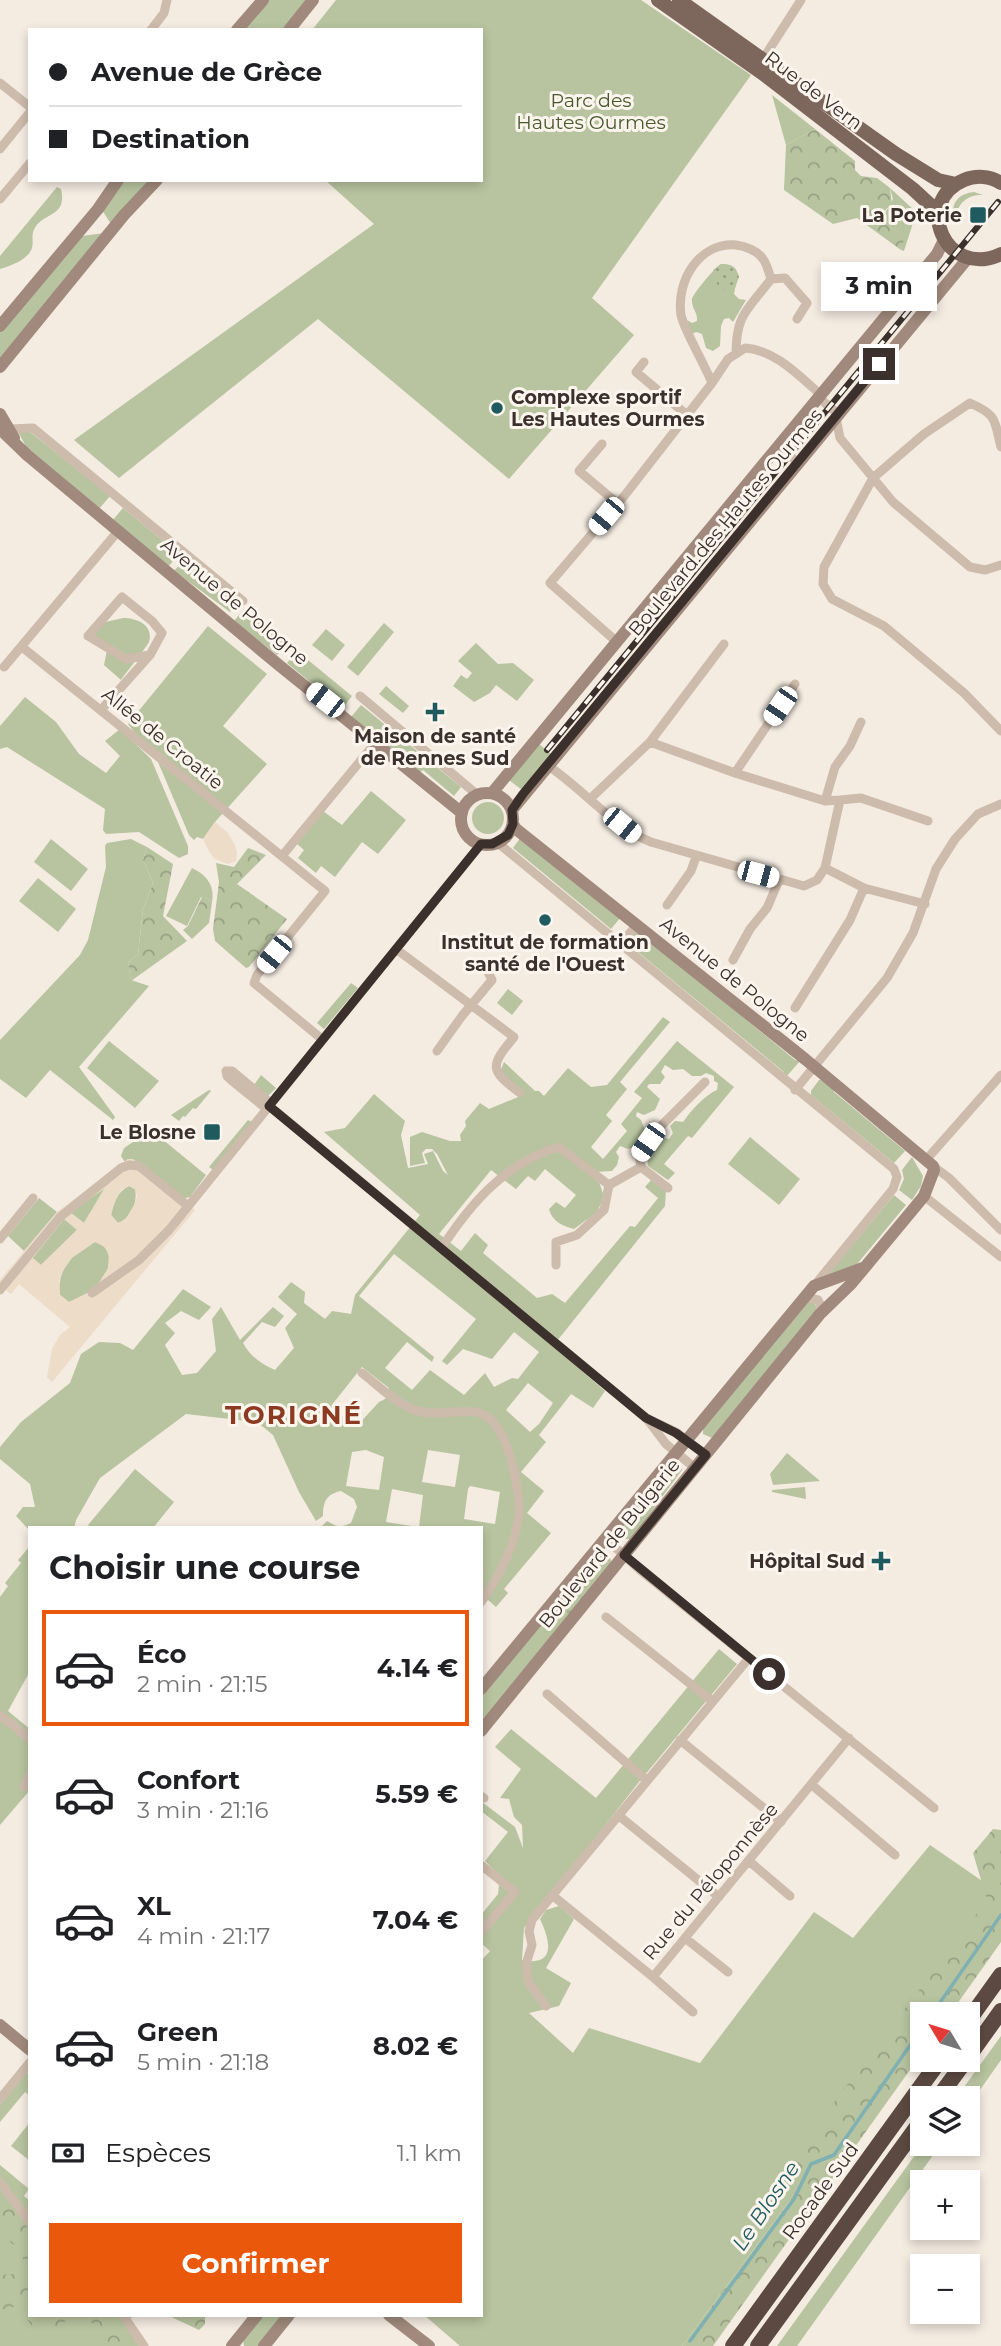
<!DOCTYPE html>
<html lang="fr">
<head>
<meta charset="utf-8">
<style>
  body { margin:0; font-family:Montserrat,sans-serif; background:#f6f6f6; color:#202124; height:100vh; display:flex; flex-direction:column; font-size:26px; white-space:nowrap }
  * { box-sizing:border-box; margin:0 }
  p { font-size:23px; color:#757577 }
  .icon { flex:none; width:38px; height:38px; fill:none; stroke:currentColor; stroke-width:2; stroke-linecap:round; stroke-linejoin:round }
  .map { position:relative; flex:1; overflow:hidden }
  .details { position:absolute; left:28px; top:1526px; width:455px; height:791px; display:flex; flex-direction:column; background:#fff; border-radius:0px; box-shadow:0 4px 10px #0003 }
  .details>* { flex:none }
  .banner { position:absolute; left:28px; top:28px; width:455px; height:154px; border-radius:0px; box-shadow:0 4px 10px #0003; display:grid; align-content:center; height:154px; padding:0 21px; background:#fff }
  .needle { width:46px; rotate:308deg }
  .controls { position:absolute; left:910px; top:2002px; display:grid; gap:14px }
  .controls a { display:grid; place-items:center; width:70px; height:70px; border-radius:0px; background:#fff; box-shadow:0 4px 10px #0003; font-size:35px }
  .end { position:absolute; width:32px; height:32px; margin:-16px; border:9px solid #3b302b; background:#fff; box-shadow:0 0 0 4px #fff }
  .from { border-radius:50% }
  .bubble { position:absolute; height:49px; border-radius:0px; background:#fff; box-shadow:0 4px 10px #0003; font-size:23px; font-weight:700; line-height:49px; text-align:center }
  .car { position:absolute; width:21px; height:42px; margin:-21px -10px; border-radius:9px; box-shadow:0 0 5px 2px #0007; background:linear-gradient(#fff 24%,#345 0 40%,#fff 0 76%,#345 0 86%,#fff 0) }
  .banner b { display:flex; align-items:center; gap:24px; height:66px; font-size:26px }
  .banner b+b { border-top:2px solid #e0e0e0 }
  .banner i { width:18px; height:18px; background:#202124 }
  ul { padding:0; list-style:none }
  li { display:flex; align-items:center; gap:21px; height:116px; margin:0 14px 10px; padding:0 7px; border:4px solid transparent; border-radius:0px }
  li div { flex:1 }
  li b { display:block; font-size:26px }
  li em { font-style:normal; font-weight:700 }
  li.current { border-color:#ea580c }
  li>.icon { width:63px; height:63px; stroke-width:1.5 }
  h2 { padding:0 21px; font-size:32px; line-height:84px }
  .pay { display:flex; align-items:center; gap:18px; height:77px; padding:0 21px; font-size:26px }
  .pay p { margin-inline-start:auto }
  .action { display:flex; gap:14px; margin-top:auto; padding:14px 21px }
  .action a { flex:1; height:80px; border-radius:0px; background:#ea580c; color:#fff; font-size:28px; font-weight:700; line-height:80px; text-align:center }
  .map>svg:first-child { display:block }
  .green { fill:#b8c4a0; fill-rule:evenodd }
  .forest { fill:url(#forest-crowns) }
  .garden { fill:url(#garden-dots) }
  .plaza { fill:#ecdcc8; fill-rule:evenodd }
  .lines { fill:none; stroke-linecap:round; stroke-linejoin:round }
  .stream { stroke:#7fb0b2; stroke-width:3.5 }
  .street { stroke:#cdbbac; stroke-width:9 }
  .secondary { stroke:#a18a7d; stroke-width:12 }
  .primary { stroke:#7d675c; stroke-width:14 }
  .highway { stroke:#5c4a42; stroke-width:16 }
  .rail-casing { stroke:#3b302b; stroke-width:6 }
  .rail { stroke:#fbf5ee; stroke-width:3.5; stroke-dasharray:10; stroke-linecap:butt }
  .route { stroke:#3b302b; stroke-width:9 }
  .poi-dot { fill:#1f5a5e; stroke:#fbf5ee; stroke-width:2.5 }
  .labels { text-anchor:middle; stroke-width:6; stroke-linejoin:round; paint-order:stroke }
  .street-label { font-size:19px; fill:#3b302b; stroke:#fbf5ee }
  .park-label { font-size:19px; fill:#4a5a2e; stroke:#fbf5ee }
  .poi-label { font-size:19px; font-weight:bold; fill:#3b302b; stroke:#fbf5ee; text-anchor:end }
  .water-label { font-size:21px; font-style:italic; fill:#1f5a5e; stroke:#fbf5ee }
  .district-label { font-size:26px; font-weight:bold; letter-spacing:2px; fill:#8c3b22; stroke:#fbf5ee }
</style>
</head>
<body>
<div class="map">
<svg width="1001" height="2346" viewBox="0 0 1001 2346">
  <defs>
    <pattern id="forest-crowns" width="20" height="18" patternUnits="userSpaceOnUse" patternTransform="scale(1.75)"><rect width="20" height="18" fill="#b8c4a0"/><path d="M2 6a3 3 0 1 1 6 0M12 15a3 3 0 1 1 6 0" fill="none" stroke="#97a083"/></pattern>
    <pattern id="garden-dots" width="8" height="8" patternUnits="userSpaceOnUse" patternTransform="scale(1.75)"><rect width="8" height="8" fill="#b8c4a0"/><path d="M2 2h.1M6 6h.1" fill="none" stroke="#97a083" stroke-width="1.8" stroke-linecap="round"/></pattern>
  </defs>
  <rect width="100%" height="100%" fill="#f4ebe1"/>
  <path class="green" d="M265,0H309L284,30H240Z
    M336,0H641L751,75L592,298L634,335L509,479L318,319L119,478L74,440L374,224L325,180H481V30H312Z
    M772,95L815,129L786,145Z
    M120,180H153L111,224L102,210Z
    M57,187L61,189C67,216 47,212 36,226C30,234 34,240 32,248C28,260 10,266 0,269V256Z
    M890,188L914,210L913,223L904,251L901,250L904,236L890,227L884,215L893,199Z
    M974,192L983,195C965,194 954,207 956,225C949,208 954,194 974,192Z
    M105,233L0,358V331L82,236Z
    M721,264C745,264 736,280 734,294L739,299L746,300L733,322L729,318L724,319L721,326L720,346L713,351L706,348L702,334L696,332L692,334L687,320L692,323L697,321C698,312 691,308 692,299C693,294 715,267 721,264Z
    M17,430L29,431L110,496L99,509L29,452Z
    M123,508L179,554L168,567L112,521Z
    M185,559L237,603L230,612L174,571Z
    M245,608L288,643L277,655L234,621Z
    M123,618C137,618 154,625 149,642C148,645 125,674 121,680L104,665L107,650L97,641L95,634L101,623Z
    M384,623L394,632L358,676L347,667Z
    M208,626L267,674L223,726L267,764L215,822L203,839L197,837L194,840L189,835L158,762L128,724Z
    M326,629L345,645L332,661L312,645Z
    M476,643L498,664L513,663L534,680L517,701L496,685L490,693L474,702L453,686L461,675L467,679L472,673L458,661Z
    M297,651L352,696L345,705L339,706L287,663Z
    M386,686L409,706L403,713L379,694Z
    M25,697L56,722L79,754L106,773L120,756L105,741L120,729L151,759L188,846V854L179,858L139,832L106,834L103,830L105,809L7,747L0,749V726Z
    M361,705L461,787L454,796L423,770L419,773L351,717Z
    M538,743L551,754L522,790L509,780Z
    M371,791L406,820L378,854L362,842L335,877L321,866L316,873L298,858L304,850L297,844L323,811L342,825Z
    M472 818a16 16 0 1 1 32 0a16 16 0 1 1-32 0Z
    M521,837L621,917L611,929L513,848Z
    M51,839L88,869L71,891L34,862Z
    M131,839L147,847L143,860L153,883L143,909L138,954L128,963L131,980L149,986L79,1067L115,1117L113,1120L50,1070L26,1098L0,1079V1040L80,955L88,940L106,867L105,846L107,843Z
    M192,868C207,875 215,886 212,902L205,897H201L187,926L166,916Z
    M38,878L76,909L58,932L19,901Z
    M637,930L795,1060L800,1061L786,1077L783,1075L784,1072L627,943Z
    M351,983L358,988L324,1029L317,1023Z
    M508,989L523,1001L512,1015L497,1003Z
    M663,1017L670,1022L620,1082L627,1089L606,1115L612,1121L591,1147L603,1159L627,1131L621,1124L642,1098L634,1092L677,1041L734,1087L692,1138L688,1136L664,1164L675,1173L668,1180L648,1166L647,1153C653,1145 657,1135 669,1139L673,1133L670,1126L675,1121L683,1122C691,1110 705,1095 717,1090L718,1083L714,1081V1076L706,1073L701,1076H692L683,1069L673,1070L665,1065L661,1072L665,1077L660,1084H649L647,1087L660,1099L655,1110L644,1115L637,1112L636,1116L641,1120L646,1132C642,1142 638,1146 628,1149L620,1146L616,1152L619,1157L617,1165L612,1171L596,1172L604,1197L597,1212L574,1229C562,1226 552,1221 549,1209L556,1202L565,1208L576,1195L545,1169L535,1181L528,1176L516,1189L491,1170L439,1234L461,1251L475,1233L488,1245L483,1253L537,1298L552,1294L565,1303L630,1226L635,1227L658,1198L645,1187L652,1179L666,1189L665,1206L553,1346L605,1391L593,1408L571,1394L539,1435L546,1442L521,1472L544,1491L527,1513L551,1533L504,1589L508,1593L496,1607L488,1600L481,1603V1528H320L327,1521C337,1527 340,1528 351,1523L357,1507L354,1499L341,1491C327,1494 323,1501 323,1516L316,1521L299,1492L273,1435L257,1422L186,1414L100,1478L76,1520L74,1528H30V1531L16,1516L23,1507H35L30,1484L0,1459V1447L21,1422L70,1383L81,1354L99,1342L120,1343L133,1350L183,1289L211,1307L199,1320L181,1311L165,1323L175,1333L165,1345L182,1375L197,1373L216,1351L212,1319L221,1307L240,1340L273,1307L284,1316L275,1327L262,1322L243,1343C250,1356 261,1364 275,1370L294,1348L285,1328L297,1314L278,1297L291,1282L305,1292L304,1303L325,1319L332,1311L351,1314L355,1295L420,1215L324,1132L345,1128L374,1094L405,1121L401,1135L408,1168L428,1164L424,1154L433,1151L443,1171L448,1175L437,1154L432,1149H426L422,1153L425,1163L410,1166V1137L422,1132L450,1141H461L460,1135L466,1126L465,1121L480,1103L489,1109L518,1097L523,1092L500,1072L504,1062L535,1091H539L544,1096L568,1068L591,1087L607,1085ZM394,1254L476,1319L442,1361L447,1365L463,1349L492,1359L514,1332L539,1352L518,1379L512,1378L494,1387L485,1373L464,1395L430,1370L412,1390L385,1368L407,1342L432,1362L434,1357L359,1296ZM362,1367L389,1388L385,1399L379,1402L356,1427L331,1406ZM528,1383L553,1403L539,1424L530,1432L506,1410ZM366,1450L384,1457L379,1490L346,1486L352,1452ZM428,1450L460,1455L455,1487L422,1482ZM470,1486L500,1492L495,1524L464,1519L468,1489ZM392,1489L423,1495L419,1527L386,1522Z
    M109,1041L159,1081L135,1108L87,1068Z
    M261,1075L276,1088L268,1096L254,1085Z
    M823,1079L833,1088L834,1092L905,1151L894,1163L811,1095V1091L819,1080Z
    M209,1090L211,1091L196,1109L193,1108L185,1117L183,1116L179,1121L171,1115Z
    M248,1120L252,1122L213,1170L209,1167Z
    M151,1130L206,1175L190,1197L182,1199L128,1159L125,1162L121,1156L124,1148Z
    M750,1137L800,1179L779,1205L728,1164Z
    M912,1157L923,1176L921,1186L912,1200L899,1190L904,1179L902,1170Z
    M129,1186L135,1189C138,1202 131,1219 118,1223L111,1215C114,1202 117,1192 129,1186Z
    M106,1187L84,1223L69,1212Z
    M894,1195L906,1205L853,1269L827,1276Z
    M39,1198L57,1212L24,1251L8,1236Z
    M64,1219L78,1229L41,1265L32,1258Z
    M95,1242C119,1249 108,1277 95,1289C88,1296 77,1299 69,1302L60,1295C56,1271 73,1250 95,1242Z
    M806,1302H814L818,1310L712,1438L703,1434V1427Z
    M787,1453L820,1481L773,1485L770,1474Z
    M675,1462L681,1463L682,1470L631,1539H622L619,1530Z
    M135,1469L174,1502L153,1528H92L88,1525Z
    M805,1487L806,1499L772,1492V1490Z
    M30,1546V1671L8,1711L30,1729V1790L0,1825V1597L8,1586L5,1583L21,1563L18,1560Z
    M606,1552L611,1561L481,1724V1697L594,1557Z
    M719,1649L737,1664L639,1782L524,1928L522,1960C557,1967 550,1940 540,1919L546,1910L559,1906L574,1919L546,1968L571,1983L559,2006L529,2013L573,2053L589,2028L700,2063L814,1912L853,1938L930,1845L1001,1894L803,2183L682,2346H460L424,2315H481V1961L490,1951L481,1943V1915L498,1894L500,1876L485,1861L508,1832L481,1811L482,1802L515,1827L523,1848L522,1825L514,1817L509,1799L500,1798L521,1769L495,1747L511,1729L596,1798Z
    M1001,2036V2060L968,2107V2098H956Z
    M27,2072L30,2075V2096L25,2092L0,2122V2104Z
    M30,2122V2161L11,2146Z
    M923,2144H941L797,2346H777Z
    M0,2165L29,2189L24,2196L30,2201V2315H118L133,2346H0Z
    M264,2315H284L259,2346H244L243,2340Z"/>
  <path class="forest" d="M815,129L855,161V170L861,176L877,178L890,188L892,205L886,209L884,215L890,227L905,236L901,250L857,218L833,224L784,190L786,145Z
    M147,847L173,864L163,916L187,941L131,981L128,963L138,954L143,909L153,883L143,860Z
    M248,848L266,855L237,884L287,919L249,967L246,968L215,941L213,929L219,882L216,863L234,867Z
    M202,897H205L212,902L209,923L192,939L183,930L188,926Z
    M602,1551L610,1557L611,1564L569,1616L561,1598Z
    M993,1829L1001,1830V1942L950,2014H922V2053L713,2346H682L803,2183L782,2132L801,2146L987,1900L973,1853Z
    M0,2187L30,2229V2315H78L39,2335L17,2306L0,2310V2275L16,2274L24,2262L19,2245L12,2244L0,2229Z
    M86,2315H133L126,2326L139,2346H110Z
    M167,2315H205V2324L199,2330Z"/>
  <path class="garden" d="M721,264C730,264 737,268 739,277L735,288L719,290L713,270Z"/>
  <path class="plaza" d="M215,822L228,833L235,845L237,853L236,861L228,864L215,859L209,851L203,839Z
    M128,1159H133L195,1210L52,1382L47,1377L52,1349L60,1335L70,1327L19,1284L11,1294L0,1286V1280L57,1212ZM129,1186L135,1189L137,1196L134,1205L125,1220L118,1223L111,1215L114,1204L121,1190ZM104,1189L84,1223L70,1212ZM64,1219L77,1230L41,1265L33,1258ZM95,1242L105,1247L109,1253L108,1268L95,1289L69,1302L60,1295L59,1281L62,1272L72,1258Z"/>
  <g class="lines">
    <path class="stream" d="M932,2014L1001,1915
      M690,2341L794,2199L811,2164L834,2155L922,2028"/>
    <path class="street" d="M151,30L164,13L167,0
      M763,59L801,0
      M0,83L30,107
      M0,149L30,112
      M0,199L30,163
      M771,279L785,278L807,303L797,319
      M644,362L636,372L687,415
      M712,383C706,367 683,328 681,315C676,281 699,242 736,245C745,246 758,251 763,259C767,264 769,273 771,279C748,310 736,313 736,354
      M818,397L838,414
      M836,418L840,438L893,502L970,567L985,570L1001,565
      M10,429L33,428L243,601
      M602,444L579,471L617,503
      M778,445L798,463
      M1001,447C994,419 997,415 970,403L924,434L873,478L824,567L823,584L832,599L884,626L964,693L1001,731
      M617,642L550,583L625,495L712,383L728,359L745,348C775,350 798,375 820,394
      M22,647L325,891L257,975L254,983L323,1040
      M4,667L119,530
      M360,696L474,792L480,794
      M101,710L150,655L162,633L152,621L122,597L88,636L126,659L150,655
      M650,742L724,644
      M547,765C582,788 613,827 651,842L804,886L817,880L825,868L864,888L925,904
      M735,773L795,684
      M591,798L650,742L735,773L825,801L840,800L825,868
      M840,800L861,798L928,821
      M825,801L835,767L850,746L861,722
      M498,843L894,1169L897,1177L893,1189L814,1286
      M282,856L376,742
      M667,905L691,871L696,857
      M621,943L637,925
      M396,949L514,1037C489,1067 490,1070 520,1093
      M733,960L750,929L767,908L779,880
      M795,1008L850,920L864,888
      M437,1051L462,1016L492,980L487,970
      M226,1071L227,1076L231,1080L263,1106H269L278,1113L646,1418L676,1432L706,1455
      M226,1071H232L267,1100L269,1106
      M795,1090L887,978L913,933L936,869L955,839L978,814L1001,804
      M926,1160L1001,1075
      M933,1166L949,1178L1001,1230
      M641,1167L639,1154L657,1130L705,1082
      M641,1167L668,1188
      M609,1185L641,1167
      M924,1196L1001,1257
      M0,1239L33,1198
      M441,1249C470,1204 506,1162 559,1147L609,1185
      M556,1265V1242L577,1235L604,1210L609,1185
      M0,1290L60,1217L121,1168L129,1165L139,1166L188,1206
      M92,1293L139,1260L169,1230L481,844
      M805,1297L818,1300L822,1308L820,1314
      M362,1373C383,1389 403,1412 431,1413C446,1414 465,1409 479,1413C508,1421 520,1488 519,1513C517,1542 498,1579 481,1602
      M647,1419L666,1444L695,1468
      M605,1538L640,1570L934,1808
      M606,1617L712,1701
      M547,1694L646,1780
      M0,1715L30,1739
      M680,1740L781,1822
      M812,1785L895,1855
      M24,1787L30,1774
      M481,1796L484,1798
      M618,1815L719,1897
      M749,1861L790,1896
      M481,1865L515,1892L481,1932
      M552,1895L653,1977L849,1738
      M685,1938L728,1972
      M653,1977L693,2012
      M546,2006L528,1982L526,1964L532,1945L529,1931L532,1920L749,1658
      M0,2099L30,2062
      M0,2182L30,2223
      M123,2315L144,2346"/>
    <path class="secondary" d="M237,30L263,0
      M289,30L313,0
      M0,326L98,209L118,180
      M0,367L124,215L157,180
      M0,414L14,438
      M0,429L27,455L280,666L462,813
      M492,793L937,254L944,240
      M461 819a26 26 0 1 1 52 0a26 26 0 1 1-52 0Z
      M512,810L968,258
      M481,1689L814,1286L863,1268
      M481,1731L820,1314L851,1284L915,1207L924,1196L934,1170L933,1166L805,1059L516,829L513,824
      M0,2025L30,2050
      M389,2315L429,2346
      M232,2346L257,2315
      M264,2346L289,2315"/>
    <path class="primary" d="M658,0L762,73L913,189L939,213
      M679,0L896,154L938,180L956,184
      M1001,183C990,176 976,175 964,180C912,202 946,280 1001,254"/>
    <path class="highway" d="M968,2021L1001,1975
      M968,2057L1001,2011
      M938,2098L966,2060
      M733,2346L940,2060
      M758,2346L922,2120"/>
    <g class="rail-casing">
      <path id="rail" d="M547,750L998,202"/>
    </g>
    <use href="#rail" class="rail"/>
  </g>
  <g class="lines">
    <path class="route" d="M769,1674L624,1555L706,1455L676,1433L646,1418L269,1106L481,844H492L508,835L513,824L512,810L523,794L879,364"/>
  </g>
  <g class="poi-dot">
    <rect x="969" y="206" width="18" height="18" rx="3.5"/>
    <circle cx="497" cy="408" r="7"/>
    <path d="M431.5 701.5h7v7h7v7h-7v7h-7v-7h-7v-7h7z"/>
    <circle cx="545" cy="920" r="7"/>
    <rect x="203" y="1123" width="18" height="18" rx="3.5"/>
    <path d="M877.5 1550.5h7v7h7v7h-7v7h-7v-7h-7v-7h7z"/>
  </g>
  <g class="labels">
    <g class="street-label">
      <text transform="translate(814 90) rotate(37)" y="7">Rue de Vern</text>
      <text transform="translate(725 522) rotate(-50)" y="7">Boulevard des Hautes Ourmes</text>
      <text transform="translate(235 601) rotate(40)" y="7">Avenue de Pologne</text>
      <text transform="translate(163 738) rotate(39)" y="7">Allée de Croatie</text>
      <text transform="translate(735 979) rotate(39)" y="7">Avenue de Pologne</text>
      <text transform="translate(609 1543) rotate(-51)" y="7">Boulevard de Bulgarie</text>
      <text transform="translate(710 1881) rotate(-50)" y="7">Rue du Péloponnèse</text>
      <text transform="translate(820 2191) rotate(-54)" y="7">Rocade Sud</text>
    </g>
    <g class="park-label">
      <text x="591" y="107">Parc des<tspan x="591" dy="22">Hautes Ourmes</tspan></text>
    </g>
    <g class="poi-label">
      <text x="962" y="222">La Poterie</text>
      <text x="511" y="404" text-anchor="start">Complexe sportif<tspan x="511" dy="22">Les Hautes Ourmes</tspan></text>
      <text x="435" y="743" text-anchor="middle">Maison de santé<tspan x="435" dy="22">de Rennes Sud</tspan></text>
      <text x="545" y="949" text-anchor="middle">Institut de formation<tspan x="545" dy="22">santé de l'Ouest</tspan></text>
      <text x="196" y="1139">Le Blosne</text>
      <text x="865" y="1568">Hôpital Sud</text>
    </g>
    <g class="water-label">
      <text transform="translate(766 2206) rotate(-56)" y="7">Le Blosne</text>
    </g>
    <g class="district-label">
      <text x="294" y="1424">TORIGNÉ</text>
    </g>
  </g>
</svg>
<div class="controls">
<a><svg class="needle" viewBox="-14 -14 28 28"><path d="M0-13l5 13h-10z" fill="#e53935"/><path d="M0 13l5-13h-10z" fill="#757577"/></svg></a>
<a><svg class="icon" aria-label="layers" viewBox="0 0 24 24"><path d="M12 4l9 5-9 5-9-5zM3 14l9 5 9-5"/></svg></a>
<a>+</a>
<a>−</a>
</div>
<i class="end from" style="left:769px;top:1674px"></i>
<i class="end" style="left:879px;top:364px"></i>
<div class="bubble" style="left:821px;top:262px;width:116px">3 min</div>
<i class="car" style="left:606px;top:516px;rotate:220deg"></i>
<i class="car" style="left:325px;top:700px;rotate:308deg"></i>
<i class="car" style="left:780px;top:706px;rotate:214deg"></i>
<i class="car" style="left:622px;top:825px;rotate:129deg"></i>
<i class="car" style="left:758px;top:874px;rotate:105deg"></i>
<i class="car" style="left:274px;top:954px;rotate:219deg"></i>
<i class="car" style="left:648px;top:1142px;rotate:215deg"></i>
<div class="banner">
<b><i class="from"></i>Avenue de Grèce</b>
<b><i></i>Destination</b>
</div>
<section class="details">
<h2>Choisir une course</h2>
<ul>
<li class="current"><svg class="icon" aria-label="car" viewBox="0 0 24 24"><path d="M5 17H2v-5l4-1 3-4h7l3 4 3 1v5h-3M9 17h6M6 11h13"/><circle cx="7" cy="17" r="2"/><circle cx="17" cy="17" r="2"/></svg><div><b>Éco</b><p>2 min · 21:15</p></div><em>4.14 €</em></li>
<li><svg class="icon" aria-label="car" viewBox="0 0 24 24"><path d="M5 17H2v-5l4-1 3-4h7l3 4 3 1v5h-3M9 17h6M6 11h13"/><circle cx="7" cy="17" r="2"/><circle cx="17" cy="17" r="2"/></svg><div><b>Confort</b><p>3 min · 21:16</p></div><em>5.59 €</em></li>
<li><svg class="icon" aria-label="car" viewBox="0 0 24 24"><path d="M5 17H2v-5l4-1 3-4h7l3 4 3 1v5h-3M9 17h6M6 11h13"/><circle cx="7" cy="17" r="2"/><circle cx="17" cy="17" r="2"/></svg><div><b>XL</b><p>4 min · 21:17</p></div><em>7.04 €</em></li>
<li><svg class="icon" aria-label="car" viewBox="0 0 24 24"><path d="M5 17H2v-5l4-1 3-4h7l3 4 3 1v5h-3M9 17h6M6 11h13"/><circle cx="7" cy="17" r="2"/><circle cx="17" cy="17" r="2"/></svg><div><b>Green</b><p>5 min · 21:18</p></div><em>8.02 €</em></li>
</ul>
<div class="pay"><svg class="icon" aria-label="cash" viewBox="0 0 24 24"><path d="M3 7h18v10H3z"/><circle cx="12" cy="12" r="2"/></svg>Espèces<p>1.1 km</p></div>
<div class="action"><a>Confirmer</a></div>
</section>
</div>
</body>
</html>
